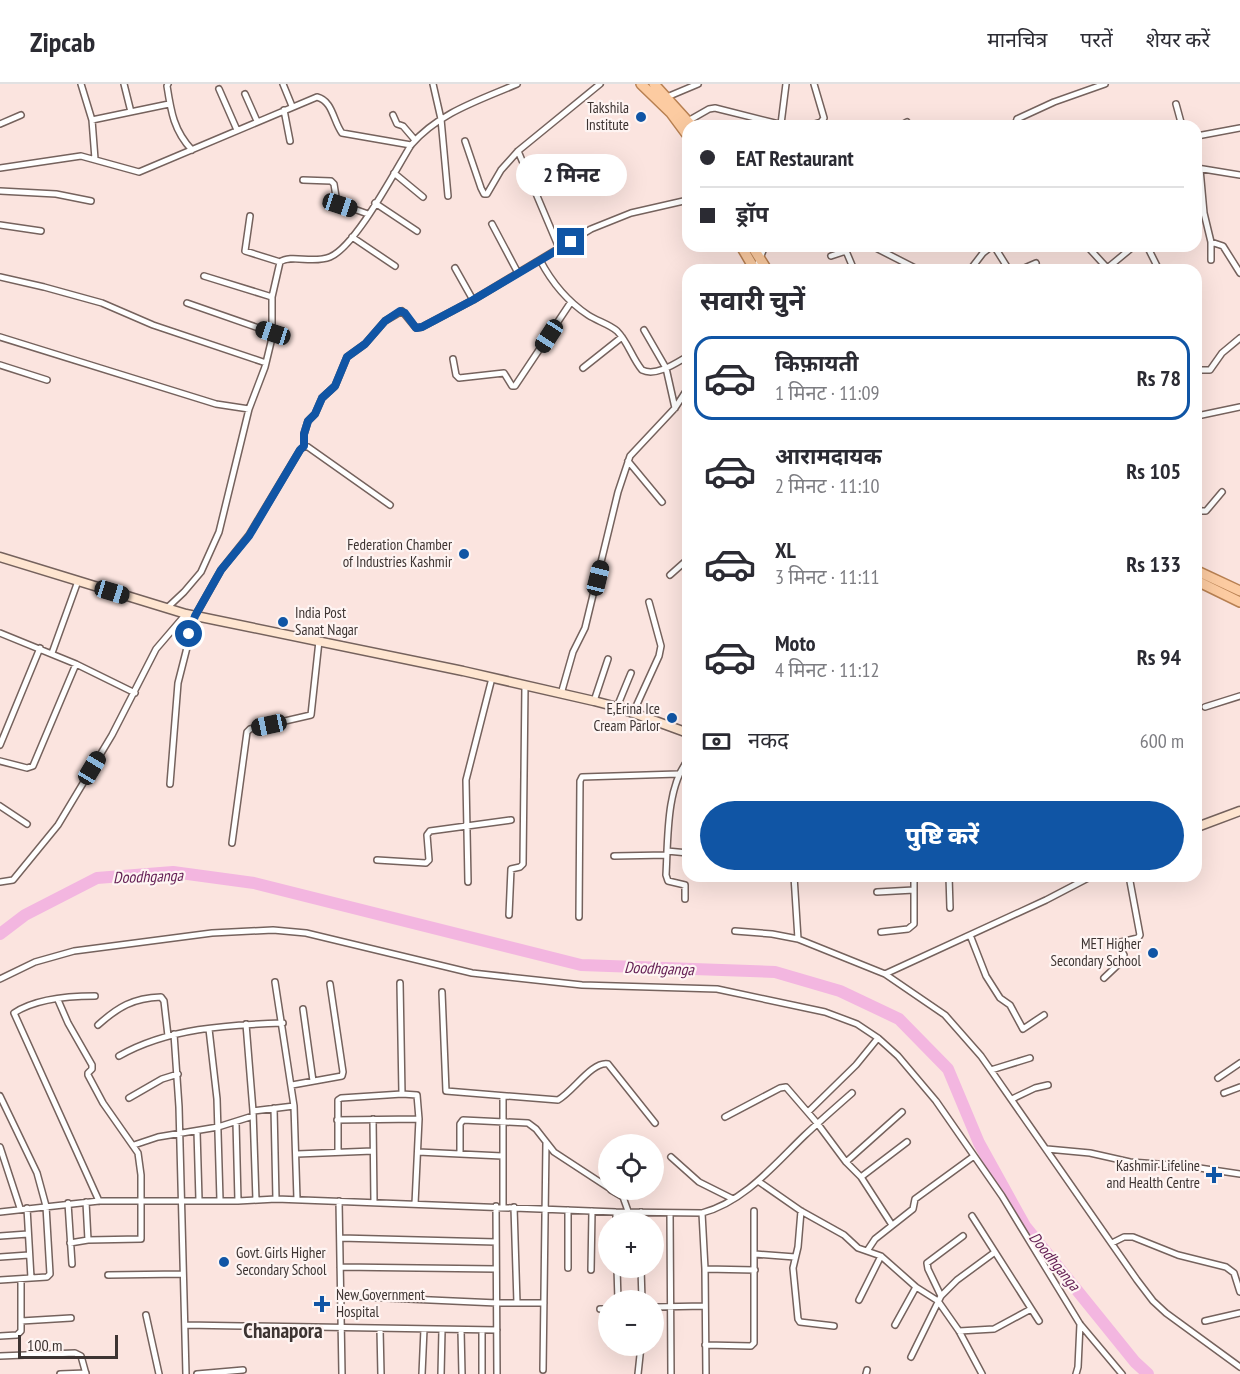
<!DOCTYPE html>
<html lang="hi">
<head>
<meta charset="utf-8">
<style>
  body { margin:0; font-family:"PT Sans Narrow","Noto Sans Devanagari",sans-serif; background:#f7f7f7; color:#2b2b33; height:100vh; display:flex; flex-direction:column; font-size:22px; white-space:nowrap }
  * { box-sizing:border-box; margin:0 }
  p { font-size:20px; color:#7c7c81 }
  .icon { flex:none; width:33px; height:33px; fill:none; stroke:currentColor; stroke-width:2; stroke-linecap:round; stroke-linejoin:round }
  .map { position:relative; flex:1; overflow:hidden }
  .details { position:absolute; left:682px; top:180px; width:520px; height:618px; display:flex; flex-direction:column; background:#fff; border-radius:18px; box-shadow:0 6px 24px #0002 }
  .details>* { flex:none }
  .hud { position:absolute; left:682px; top:36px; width:520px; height:132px; border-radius:18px; box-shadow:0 6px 24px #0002; display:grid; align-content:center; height:132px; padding:0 18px; background:#fff }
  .tools { position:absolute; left:598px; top:1050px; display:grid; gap:12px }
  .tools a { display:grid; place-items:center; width:66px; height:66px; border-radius:50%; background:#fff; box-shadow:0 6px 24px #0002; font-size:30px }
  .scale { position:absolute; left:18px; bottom:15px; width:100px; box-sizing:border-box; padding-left:6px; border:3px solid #3d3432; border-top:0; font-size:16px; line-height:21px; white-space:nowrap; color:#3d3432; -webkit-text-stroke:4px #fef4f2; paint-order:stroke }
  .end { position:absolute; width:27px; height:27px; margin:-14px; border:8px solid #1055a5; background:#fff; box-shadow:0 0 0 3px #fff }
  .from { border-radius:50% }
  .bubble { position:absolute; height:42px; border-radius:21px; background:#fff; box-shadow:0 6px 24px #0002; font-size:20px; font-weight:800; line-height:42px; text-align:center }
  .car { position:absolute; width:18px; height:36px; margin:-18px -9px; border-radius:8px; box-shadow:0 0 4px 2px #0007; background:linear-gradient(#222 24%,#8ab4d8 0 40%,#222 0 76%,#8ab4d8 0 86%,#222 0) }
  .hud b { display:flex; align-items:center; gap:21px; height:57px; font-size:22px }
  .hud b+b { border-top:2px solid #e1e1e2 }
  .hud i { width:15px; height:15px; background:#2b2b33 }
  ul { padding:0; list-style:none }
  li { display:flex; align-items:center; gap:18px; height:84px; margin:0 12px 9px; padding:0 6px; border:3px solid transparent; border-radius:18px }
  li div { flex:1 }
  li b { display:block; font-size:22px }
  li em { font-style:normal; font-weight:800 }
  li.active { border-color:#1055a5 }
  li>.icon { width:54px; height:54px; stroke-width:1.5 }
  h2 { padding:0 18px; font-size:27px; line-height:72px }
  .pay { display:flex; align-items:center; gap:15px; height:66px; padding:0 18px; font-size:22px }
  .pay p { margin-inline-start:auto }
  .button { display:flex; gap:12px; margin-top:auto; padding:12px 18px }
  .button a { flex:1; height:69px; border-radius:36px; background:#1055a5; color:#fff; font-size:24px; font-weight:800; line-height:69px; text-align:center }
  header { display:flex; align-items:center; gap:36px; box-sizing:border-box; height:84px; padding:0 30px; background:#fff; border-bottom:2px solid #e1e1e2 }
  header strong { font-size:28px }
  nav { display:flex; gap:33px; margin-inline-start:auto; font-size:21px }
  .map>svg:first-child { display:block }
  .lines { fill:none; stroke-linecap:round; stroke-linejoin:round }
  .river { stroke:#f3b6e0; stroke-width:12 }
  .street-casing { stroke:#75625d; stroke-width:8 }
  .secondary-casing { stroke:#75625d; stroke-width:11 }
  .primary-casing { stroke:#b88052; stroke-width:12 }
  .street { stroke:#fff; stroke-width:5 }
  .secondary { stroke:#fee5d0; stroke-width:8 }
  .primary { stroke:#fccba1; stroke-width:9 }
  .route { stroke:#1055a5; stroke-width:8 }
  .poi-dot { fill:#1055a5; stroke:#fef4f2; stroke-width:2 }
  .labels { text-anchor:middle; stroke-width:4.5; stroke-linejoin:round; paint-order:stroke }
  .poi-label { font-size:15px; fill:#3d3432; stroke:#fef4f2; text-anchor:end }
  .water-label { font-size:16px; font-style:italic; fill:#652156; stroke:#fef4f2 }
  .district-label { font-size:21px; font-weight:bold; fill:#3d3432; stroke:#fef4f2 }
</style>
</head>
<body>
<header>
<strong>Zipcab</strong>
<nav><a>मानचित्र</a><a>परतें</a><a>शेयर करें</a></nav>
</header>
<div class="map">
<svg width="1240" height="1290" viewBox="0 0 1240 1290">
  <rect width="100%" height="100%" fill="#fbe4df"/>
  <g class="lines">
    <path class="river" d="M0,850L25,831L97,794L173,788L254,799L581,881L775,888L840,907L899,935L948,985L979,1059L1025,1142L1135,1278L1148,1290"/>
    <g class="street-casing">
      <path id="street" d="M81,0L92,36
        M124,0L131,28
        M168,0L167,2C171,28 174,47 192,66
        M283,0L292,22
        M433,0L441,35L448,112
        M219,5L237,46
        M245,10L257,37
        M667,13L698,0
        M1176,20L1182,42
        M284,26L290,57
        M393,31L397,40L403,42L415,56
        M688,37L709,25L715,24L787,42
        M0,40L21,31
        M781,40L786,0
        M808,42L821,38L824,34L814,0
        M900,42L907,38
        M1015,42L1017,35L1054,18L1105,0
        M1197,52L1240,44
        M465,57L481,104L484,110H487L501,86L518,67L600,0
        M518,67L559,164
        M95,75L92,36L169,20
        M0,84L81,72L139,88L317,13C333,17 333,37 342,49L411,61
        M1197,84L1240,91
        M1200,85L1204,129L1211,158V176
        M394,89L423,113
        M303,96L331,97L334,100L337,119L368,130
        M0,107L56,110L91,117
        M375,119L417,147
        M250,132L245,167L280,178
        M492,140L518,189
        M0,141L41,147
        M352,153L395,182
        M1211,158L1223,162L1240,189
        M872,162L919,186
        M994,162L1009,186
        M1087,162L1108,185
        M1147,162L1159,186
        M846,167L854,186
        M831,172L846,167L852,162
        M540,176C552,199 567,217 588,231C597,237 609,240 617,247C628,258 632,274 642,286C656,293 676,279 688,272
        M455,184L473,216
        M755,186L765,162
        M970,186L983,169L992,162
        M1020,186L1036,179
        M1105,186L1134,162
        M204,192L272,213
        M0,193L44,203L102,219L153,241L266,279
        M187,219L273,249
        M644,246L666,284L675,324
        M0,253L216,320L249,325
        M453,275L456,291L459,294L504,289L512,302H515L571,218
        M0,281L47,296
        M583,284L622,253
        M1197,286H1210L1222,269L1240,254
        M1197,332L1240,323
        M304,362V350L308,337L315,330L322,314L335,302L347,273L365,260L385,237L402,227L416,244L422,243L473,216L591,145L631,129L688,116
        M628,377L662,418
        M1197,423L1201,427H1206L1222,408
        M670,491L688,475
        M167,524L184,508L201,488L219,448L249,325L265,283L272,254V213L280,178C291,170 313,180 330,173C356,162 395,87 411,61C438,29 480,16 517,0
        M0,549L76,580L135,609
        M52,569L78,497
        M561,610L573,568L585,544L618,408L630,372L675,324L688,304
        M594,617L608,575
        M617,623L631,589
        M1205,623L1240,612
        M633,629L659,572L661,562L649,518
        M0,661L40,564
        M0,677L27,684L33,682L76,580
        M170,700L178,599L195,532L221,486L249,451L300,366L304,362L308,363L390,421
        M0,722L27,740
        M232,759L247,648L250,645L311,631L319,557
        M667,767L688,769
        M614,772L667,771
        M377,776L426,779L429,776L427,751L430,747L511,736
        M794,792L798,855L885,890L1046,816L1092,792
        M949,792L950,824
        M0,798L13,796L58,741L112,651L156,565L186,530
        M468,798L466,696L492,594
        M877,808L914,806
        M685,815V801L668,797L666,791C668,757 666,703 688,676
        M509,831L511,785L520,783L523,780L525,602
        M579,833L580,697L582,693L678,690
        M735,847L772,850L798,855
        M881,848L908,845L914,840V792
        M970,851L986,892L1000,914L1010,921L1023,945L1044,931
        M885,890L945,931L981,972L1137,1196L1153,1217L1166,1229L1240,1283
        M1104,894L1123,876L1124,871L1119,862L1121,858L1138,854L1140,851L1129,792
        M0,895L35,878L74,867L212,849L273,846L306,849L472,889L582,901L717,905L825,928L857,940L878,954L898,972L936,1017L1002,1112L1080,1240L1122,1290
        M275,898L294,1022L297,1115
        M400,899L402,1010
        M442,908L446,1007L558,1016C573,1008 592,977 608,980L655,1039
        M95,912C70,912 35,915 14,929L99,1117
        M58,916L68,939L92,981V985L88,989V991L103,1019L138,1069L141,1091V1155L88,1156L86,1118
        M303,925L313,997
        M246,940L253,1027L256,1116
        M98,941C118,923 133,914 161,913L164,917L168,952
        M209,945L217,1015L220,1116
        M174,950L179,1023L186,1290
        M119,972C168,944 227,941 283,939
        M991,986L1030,974
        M1218,994L1240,979
        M292,1001L342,992L343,988L330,900
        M1224,1009L1240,1003
        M0,1012L37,1089L46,1122L50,1190L47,1193L0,1196
        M503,1013V1123
        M129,1014L162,995L178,990
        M1012,1015L1035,1004L1048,1001
        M274,1024L276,1115
        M253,1027L294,1022
        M808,1028L856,981L878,954
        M725,1033L780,1004L786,1003L817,1039L846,1078L861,1093L892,1141
        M373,1035L374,1118
        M337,1036L419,1035
        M236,1038L238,1117
        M197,1047L199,1116
        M134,1061L158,1053L218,1043L253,1032
        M0,1063L20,1124
        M1047,1065L1090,1069L1130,1078L1186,1082L1240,1090
        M338,1068V1016L341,1014L402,1010L417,1011L419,1035L415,1120
        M418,1068L502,1072
        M297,1070L373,1067
        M460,1070V1040L463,1036L528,1039L536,1045L554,1068L609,1104
        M671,1073L699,1098L733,1115
        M846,1078L902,1028
        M861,1093L907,1058
        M758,1097L801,1127L844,1151L858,1164L881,1172L916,1203L938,1217L959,1247L982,1290
        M611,1106L623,1113L628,1127
        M339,1117L342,1290
        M68,1119L72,1180
        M496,1122L497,1290
        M514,1123L517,1219
        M27,1124L31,1194
        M801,1127L798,1163L793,1184L798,1235L800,1238L834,1242
        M0,1128L99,1117H238L276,1115L616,1128L702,1129C744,1118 774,1081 804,1052C820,1037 836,1023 852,1009
        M616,1128V1138
        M641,1128V1138
        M670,1129L671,1290
        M702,1129L705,1185L706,1290
        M972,1132L1039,1237
        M0,1152L28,1150
        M340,1154L496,1158
        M70,1159L88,1156
        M1112,1159L1124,1153H1133L1178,1171L1226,1183L1234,1189L1240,1208
        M867,1167L875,1155L913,1125L915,1115L974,1072
        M755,1170L795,1173
        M0,1173L29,1171
        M340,1183L496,1185
        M568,1184V1126
        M617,1184L618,1216
        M641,1184L642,1216
        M705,1185L755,1186
        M591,1186L592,1127
        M108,1191L183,1190
        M342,1212L497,1219H544
        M941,1212L928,1185L927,1179L963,1152
        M859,1216L881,1172
        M654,1223L705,1222
        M600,1225H609
        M146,1231L159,1290
        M21,1237L71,1234
        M1205,1237L1240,1229
        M185,1241L497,1246
        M895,1241L916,1203
        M380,1245L381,1290
        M461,1246L462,1290
        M959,1247L994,1245L1031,1225
        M0,1252L17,1251L21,1247V1195
        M705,1261L751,1262L754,1259V1127
        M0,1272L75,1269L81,1272L86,1290
        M911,1273L941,1212L957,1196L995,1168
        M543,1286L546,1059
        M60,1290L86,1289
        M197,1290L243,1286
        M422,1290L424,1245
        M441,1290L442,1246
        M482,1290V1246
        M638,1290L641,1262
        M866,1290L867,1286
        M1076,1290L1078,1283L1080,1240"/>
    </g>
    <g class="secondary-casing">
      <path id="secondary" d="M0,473L186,530L463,587L594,617L617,623L688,649
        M1197,743L1240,727"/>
    </g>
    <g class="primary-casing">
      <path id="primary" d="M641,0L671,29L688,52
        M654,0L692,42
        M741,162L755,186
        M752,162L767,186
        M1197,487L1240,507
        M1197,497L1240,518"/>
    </g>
    <use href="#street" class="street"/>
    <use href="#secondary" class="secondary"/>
    <use href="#primary" class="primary"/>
  </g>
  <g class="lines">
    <path class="route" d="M189,550L195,532L221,486L249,452L300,366L304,362V350L308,337L315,330L322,314L335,302L347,273L365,260L385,237L400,227L405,229L416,244L422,243L473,216L571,158"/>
  </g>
  <g class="poi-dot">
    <circle cx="641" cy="33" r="6"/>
    <circle cx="464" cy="470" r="6"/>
    <circle cx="283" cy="538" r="6"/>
    <circle cx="672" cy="634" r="6"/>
    <circle cx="1153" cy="869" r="6"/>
    <path d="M1211 1082h6v6h6v6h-6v6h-6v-6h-6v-6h6z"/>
    <circle cx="224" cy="1178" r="6"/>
    <path d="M319 1211h6v6h6v6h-6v6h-6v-6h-6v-6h6z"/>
  </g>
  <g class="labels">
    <g class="poi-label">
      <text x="629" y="29">Takshila<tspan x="629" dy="17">Institute</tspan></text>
      <text x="452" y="466">Federation Chamber<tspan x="452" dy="17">of Industries Kashmir</tspan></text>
      <text x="295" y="534" text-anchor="start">India Post<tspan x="295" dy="17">Sanat Nagar</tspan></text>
      <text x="660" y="630">E,Erina Ice<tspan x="660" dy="17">Cream Parlor</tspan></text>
      <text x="1141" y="865">MET Higher<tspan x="1141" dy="17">Secondary School</tspan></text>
      <text x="1200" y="1087">Kashmir Lifeline<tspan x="1200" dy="17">and Health Centre</tspan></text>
      <text x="236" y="1174" text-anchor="start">Govt. Girls Higher<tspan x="236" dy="17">Secondary School</tspan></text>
      <text x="336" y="1216" text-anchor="start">New Government<tspan x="336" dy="17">Hospital</tspan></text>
    </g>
    <g class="water-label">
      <text transform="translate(148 792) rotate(-2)" y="6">Doodhganga</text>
      <text transform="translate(659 884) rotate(2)" y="6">Doodhganga</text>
      <text transform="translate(1055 1177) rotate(51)" y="6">Doodhganga</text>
    </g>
    <g class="district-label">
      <text x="283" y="1254">Chanapora</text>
    </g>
  </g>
</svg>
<div class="tools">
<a><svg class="icon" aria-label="locate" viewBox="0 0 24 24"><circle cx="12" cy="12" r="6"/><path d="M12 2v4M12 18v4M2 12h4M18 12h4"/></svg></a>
<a>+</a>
<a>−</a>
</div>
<div class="scale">100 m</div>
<i class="end from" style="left:189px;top:550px"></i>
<i class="end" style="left:571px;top:158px"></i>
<div class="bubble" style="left:516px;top:70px;width:111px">2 मिनट</div>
<i class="car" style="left:340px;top:121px;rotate:108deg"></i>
<i class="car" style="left:273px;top:249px;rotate:288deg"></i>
<i class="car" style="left:549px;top:252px;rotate:213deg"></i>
<i class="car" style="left:598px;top:494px;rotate:14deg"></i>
<i class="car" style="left:112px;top:508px;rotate:107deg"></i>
<i class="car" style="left:269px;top:641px;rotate:258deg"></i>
<i class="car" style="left:92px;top:684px;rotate:31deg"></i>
<div class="hud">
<b><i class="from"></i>EAT Restaurant</b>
<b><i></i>ड्रॉप</b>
</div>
<section class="details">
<h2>सवारी चुनें</h2>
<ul>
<li class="active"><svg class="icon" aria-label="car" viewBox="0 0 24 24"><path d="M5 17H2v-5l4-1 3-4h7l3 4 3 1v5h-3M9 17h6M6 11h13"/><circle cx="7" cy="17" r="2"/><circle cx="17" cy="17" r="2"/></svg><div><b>किफ़ायती</b><p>1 मिनट · 11:09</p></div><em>Rs 78</em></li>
<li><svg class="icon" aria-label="car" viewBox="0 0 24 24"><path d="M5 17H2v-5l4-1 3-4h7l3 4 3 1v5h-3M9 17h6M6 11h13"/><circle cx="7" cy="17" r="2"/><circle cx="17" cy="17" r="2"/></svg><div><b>आरामदायक</b><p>2 मिनट · 11:10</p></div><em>Rs 105</em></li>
<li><svg class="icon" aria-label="car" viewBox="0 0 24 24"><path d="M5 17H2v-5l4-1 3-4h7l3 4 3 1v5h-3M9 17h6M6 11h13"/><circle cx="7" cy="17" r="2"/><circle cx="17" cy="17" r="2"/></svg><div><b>XL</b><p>3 मिनट · 11:11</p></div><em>Rs 133</em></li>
<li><svg class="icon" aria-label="car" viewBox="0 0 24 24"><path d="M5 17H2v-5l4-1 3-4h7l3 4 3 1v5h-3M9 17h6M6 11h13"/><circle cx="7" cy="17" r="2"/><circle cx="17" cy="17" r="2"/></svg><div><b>Moto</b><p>4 मिनट · 11:12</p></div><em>Rs 94</em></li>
</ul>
<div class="pay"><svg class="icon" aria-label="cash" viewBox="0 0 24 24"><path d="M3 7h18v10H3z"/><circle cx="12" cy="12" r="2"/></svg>नकद<p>600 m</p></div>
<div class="button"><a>पुष्टि करें</a></div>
</section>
</div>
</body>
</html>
